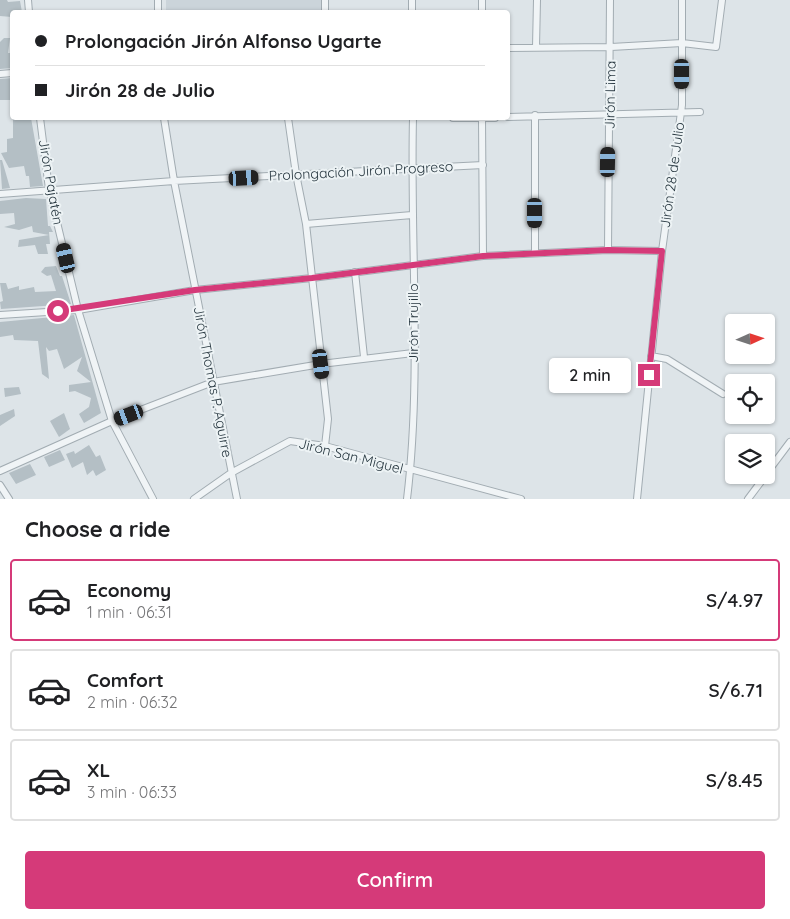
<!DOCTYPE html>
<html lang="en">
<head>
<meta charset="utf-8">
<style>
  body { margin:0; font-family:Quicksand,sans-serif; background:#f2f2f2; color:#202124; height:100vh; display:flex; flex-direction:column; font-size:19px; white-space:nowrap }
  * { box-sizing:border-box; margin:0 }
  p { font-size:16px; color:#757577 }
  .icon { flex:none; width:28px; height:28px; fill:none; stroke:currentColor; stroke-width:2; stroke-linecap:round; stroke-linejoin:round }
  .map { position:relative; height:499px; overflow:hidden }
  .sheet { display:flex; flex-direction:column; background:#fff; flex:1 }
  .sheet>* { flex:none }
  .banner { position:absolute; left:10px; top:10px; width:500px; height:110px; border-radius:5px; box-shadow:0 1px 4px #0004; display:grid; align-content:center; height:110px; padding:0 25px; background:#fff }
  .needle { width:32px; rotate:87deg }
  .buttons { position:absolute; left:725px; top:314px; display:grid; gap:10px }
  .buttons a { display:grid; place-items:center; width:50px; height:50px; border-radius:5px; background:#fff; box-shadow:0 1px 4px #0004; font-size:25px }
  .end { position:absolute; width:22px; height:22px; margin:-11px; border:6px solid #d53a79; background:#fff; box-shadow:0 0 0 2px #fff }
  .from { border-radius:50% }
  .bubble { position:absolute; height:35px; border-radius:5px; background:#fff; box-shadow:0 1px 4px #0004; font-size:16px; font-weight:600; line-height:35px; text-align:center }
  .car { position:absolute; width:15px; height:30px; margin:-15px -8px; border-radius:6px; box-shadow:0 0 4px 1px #0007; background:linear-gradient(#222 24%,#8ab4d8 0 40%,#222 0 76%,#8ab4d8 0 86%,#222 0) }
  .banner b { display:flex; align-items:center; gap:18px; height:48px; font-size:19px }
  .banner b+b { border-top:1px solid #e0e0e0 }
  .banner i { width:12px; height:12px; background:#202124 }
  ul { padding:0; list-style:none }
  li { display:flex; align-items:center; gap:15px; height:82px; margin:0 10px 8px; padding:0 15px; border:2px solid #e0e0e0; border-radius:5px }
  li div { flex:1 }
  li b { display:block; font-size:19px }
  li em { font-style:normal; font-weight:600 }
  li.current { border-color:#d53a79 }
  li>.icon { width:45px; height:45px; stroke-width:1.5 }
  h2 { padding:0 25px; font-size:22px; line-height:60px }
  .cta { display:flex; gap:10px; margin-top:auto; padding:10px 25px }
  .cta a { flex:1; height:58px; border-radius:5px; background:#d53a79; color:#fff; font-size:20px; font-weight:600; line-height:58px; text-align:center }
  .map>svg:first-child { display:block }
  .built { fill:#cbd4da }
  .building { fill:#b4bfc5 }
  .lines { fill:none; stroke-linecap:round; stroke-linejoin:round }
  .street-casing { stroke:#a2acb2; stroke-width:8 }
  .street { stroke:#f0f4f6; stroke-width:6 }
  .route { stroke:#d53a79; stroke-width:6 }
  .labels { text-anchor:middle; stroke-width:4; stroke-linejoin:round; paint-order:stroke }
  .street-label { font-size:14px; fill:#26363f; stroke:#edf3f5 }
</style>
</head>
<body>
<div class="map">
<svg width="790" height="499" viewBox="0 0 790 499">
  <rect width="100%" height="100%" fill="#dde4e8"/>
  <path class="built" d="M166,0H321V12H166Z"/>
  <path class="building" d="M0,0H7L8,2L20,1L22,12H12V17L0,16Z
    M4,38H10L8,53H12V68L0,69V42Z
    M12,78V100H0V79Z
    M13,118H31L43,186L30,187L29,176H26L24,166L9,168L1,153L7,152V139L13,138Z
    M0,160H2L10,188L2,189Z
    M26,198L46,199L48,226H50L53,232H49L50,244H46L48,254H38L35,245L18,247L19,240L49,235L33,232L32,226L19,230L4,227L15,224L14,213L0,214V201Z
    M56,266L60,276H62L71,304L1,309L0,302L3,301L0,283H6L8,289L19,286V290L34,287L35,292L56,291L51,275L47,276L41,272L45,267Z
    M74,315L101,413L84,423L79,414L89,407L91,398L75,391L69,392V385L91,382L77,371L82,357L64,369L57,349L49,351L46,347L49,379L42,374L38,341L14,340L13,335L0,337V322Z
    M19,387L21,394L5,397L4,388Z
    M14,409L15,416L0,426V415Z
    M64,413L70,429L59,437L50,421Z
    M89,445L96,457L100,455L106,470L96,476L93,470L87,475L83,462L72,468L66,454L74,451L75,454Z
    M60,450L65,460L49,467L44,457Z
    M30,464L36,475L16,484L9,473Z"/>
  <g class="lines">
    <g class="street-casing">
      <path id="street" d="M28,0L29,12
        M158,0V12
        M325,0V12
        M412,0V12
        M482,0V12
        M536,47L537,0
        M508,48L611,47L682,43L716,47L722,0
        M0,74L12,73
        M508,117L700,112
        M40,118L49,189L78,310L112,421L153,499
        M164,118L174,181L237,499
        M288,118L296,174L306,224L328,419L325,446
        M453,118H495
        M482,118L483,256
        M0,194L174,181L483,165
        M306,224L412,215
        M608,250L610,0
        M535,252V115
        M355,272L364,357
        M0,315L78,310L195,290L312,278L483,256L608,250L662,251
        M651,356L667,359L723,394
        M0,471L112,421L213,382L321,364L413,353
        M766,474L790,442
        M0,485L9,499
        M194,499L231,473L290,441L325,446L521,499
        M407,499C422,376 410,242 413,118
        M637,499L662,251L682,105V0
        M748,499L766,475"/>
    </g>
    <use href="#street" class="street"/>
  </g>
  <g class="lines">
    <path class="route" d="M58,311L195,290L312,278L483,256L608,250L662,251L649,375"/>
  </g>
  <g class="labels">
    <g class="street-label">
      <text transform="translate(610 95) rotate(-89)" y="5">Jirón Lima</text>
      <text transform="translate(361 171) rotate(-3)" y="5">Prolongación Jirón Progreso</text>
      <text transform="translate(672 175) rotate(-82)" y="5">Jirón 28 de Julio</text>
      <text transform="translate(51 182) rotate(80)" y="5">Jirón Pajatén</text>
      <text transform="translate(413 323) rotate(-90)" y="5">Jirón Trujillo</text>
      <text transform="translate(213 382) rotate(79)" y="5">Jirón Thomas P. Aguirre</text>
      <text transform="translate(351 456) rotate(14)" y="5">Jirón San Miguel</text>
    </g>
  </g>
</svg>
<div class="buttons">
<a><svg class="needle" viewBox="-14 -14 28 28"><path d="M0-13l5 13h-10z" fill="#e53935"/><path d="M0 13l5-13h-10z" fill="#757577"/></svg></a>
<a><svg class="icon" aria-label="locate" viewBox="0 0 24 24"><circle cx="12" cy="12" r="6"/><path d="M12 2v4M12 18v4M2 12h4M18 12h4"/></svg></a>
<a><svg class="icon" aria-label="layers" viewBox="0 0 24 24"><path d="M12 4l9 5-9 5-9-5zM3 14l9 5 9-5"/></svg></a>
</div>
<i class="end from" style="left:58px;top:311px"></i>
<i class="end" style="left:649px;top:375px"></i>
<div class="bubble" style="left:549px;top:358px;width:82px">2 min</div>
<i class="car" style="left:682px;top:74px;rotate:180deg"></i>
<i class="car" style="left:608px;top:162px;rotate:1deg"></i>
<i class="car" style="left:244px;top:178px;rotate:87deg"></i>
<i class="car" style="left:535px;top:213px;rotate:180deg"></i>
<i class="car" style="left:66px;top:258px;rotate:347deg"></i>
<i class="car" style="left:321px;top:364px;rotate:173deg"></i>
<i class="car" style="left:129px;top:415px;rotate:249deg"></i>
<div class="banner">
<b><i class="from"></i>Prolongación Jirón Alfonso Ugarte</b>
<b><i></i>Jirón 28 de Julio</b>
</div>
</div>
<section class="sheet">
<h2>Choose a ride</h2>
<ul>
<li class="current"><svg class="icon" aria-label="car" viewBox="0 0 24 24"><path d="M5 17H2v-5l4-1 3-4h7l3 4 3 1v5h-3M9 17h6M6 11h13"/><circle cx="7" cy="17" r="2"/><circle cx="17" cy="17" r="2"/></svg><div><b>Economy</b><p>1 min · 06:31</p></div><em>S/4.97</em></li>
<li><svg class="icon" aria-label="car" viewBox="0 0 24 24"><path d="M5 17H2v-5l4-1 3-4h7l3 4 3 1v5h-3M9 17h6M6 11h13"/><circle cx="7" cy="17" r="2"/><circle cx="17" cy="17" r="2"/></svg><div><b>Comfort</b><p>2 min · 06:32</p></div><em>S/6.71</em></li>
<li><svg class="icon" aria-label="car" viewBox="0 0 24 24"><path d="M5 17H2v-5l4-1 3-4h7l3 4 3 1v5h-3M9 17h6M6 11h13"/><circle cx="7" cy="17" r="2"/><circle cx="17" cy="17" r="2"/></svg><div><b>XL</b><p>3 min · 06:33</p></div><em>S/8.45</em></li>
</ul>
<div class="cta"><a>Confirm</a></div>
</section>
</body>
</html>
